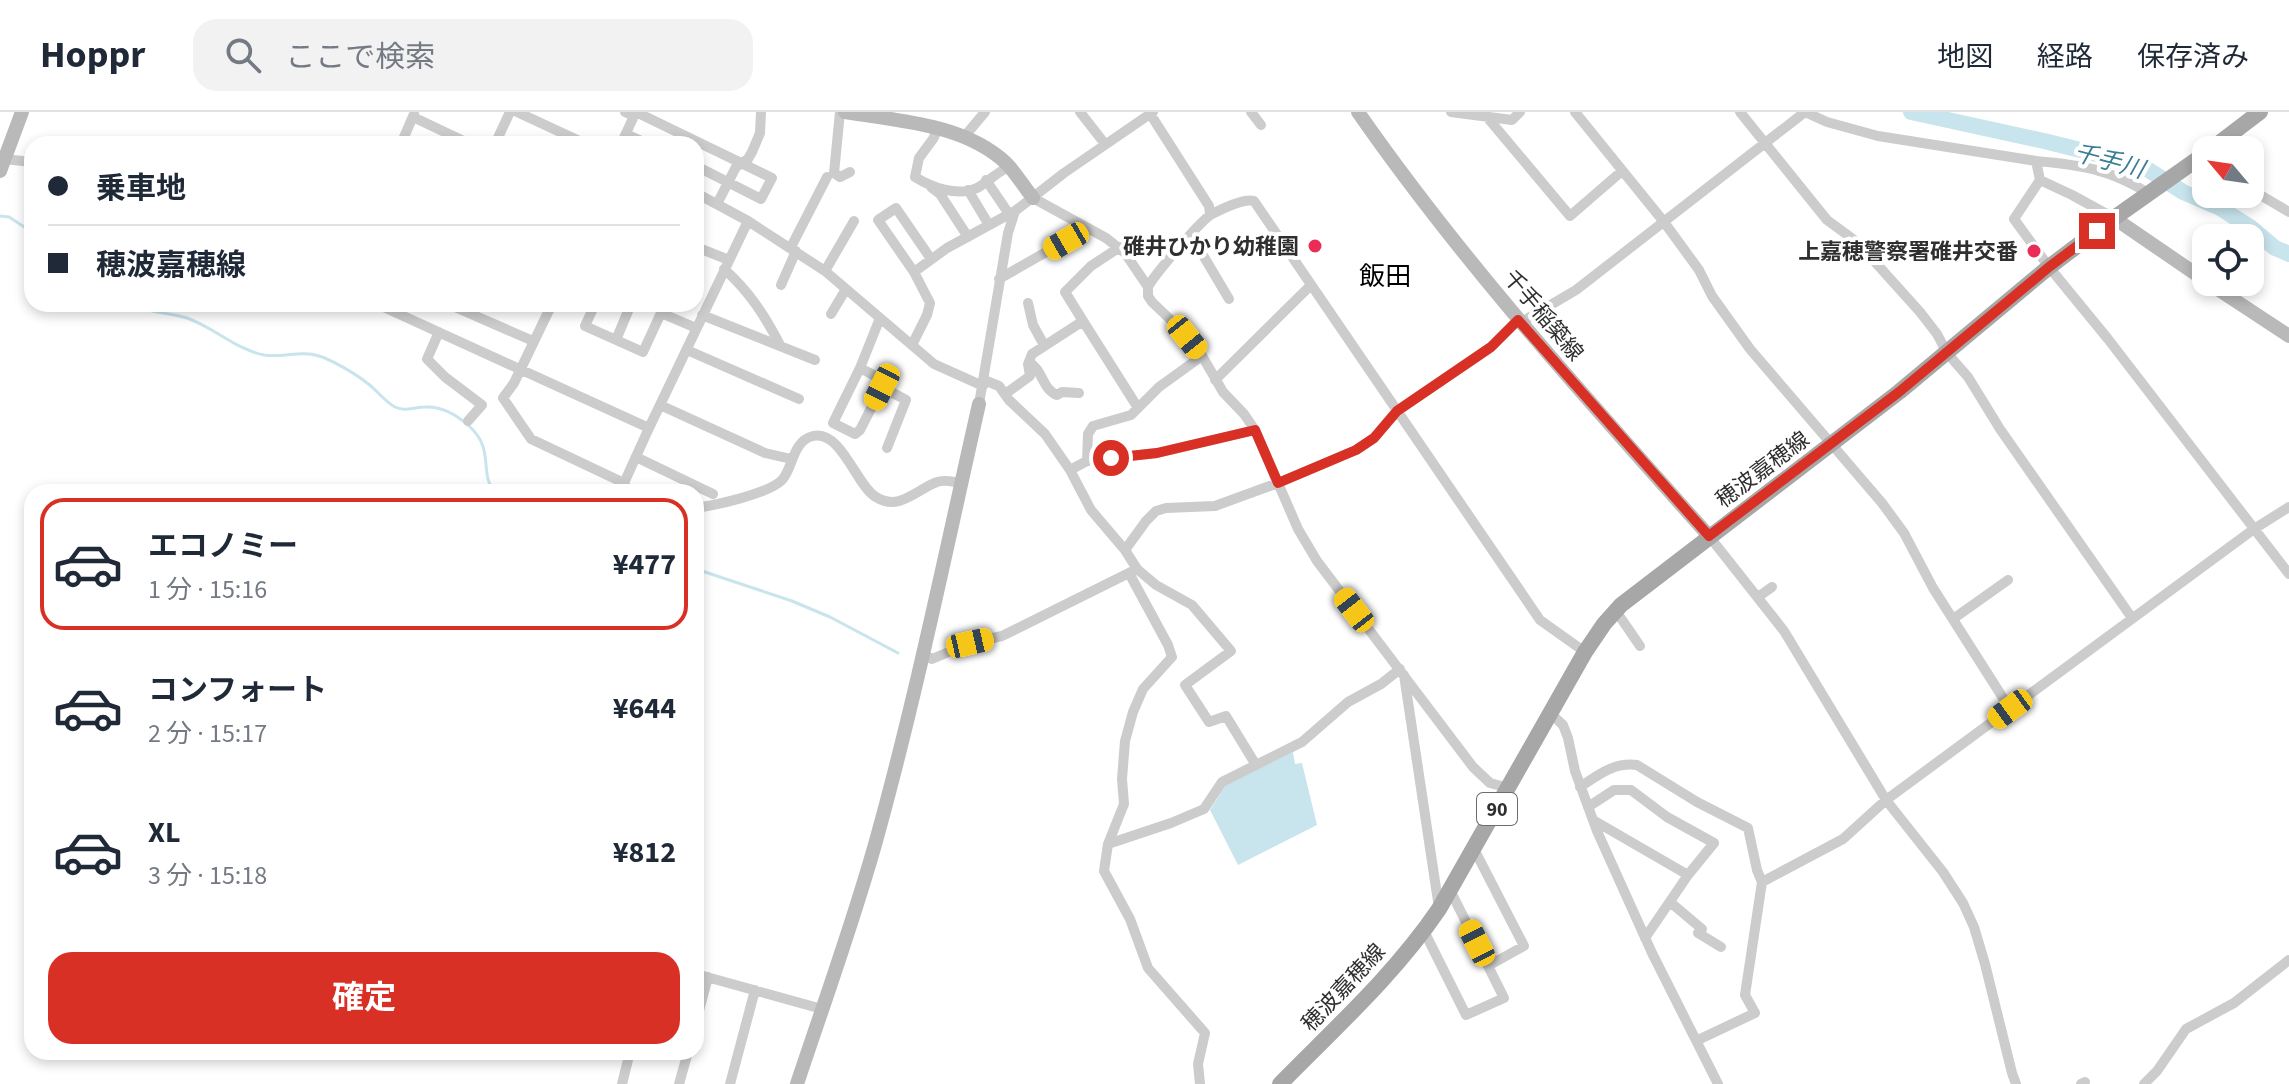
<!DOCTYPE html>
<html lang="ja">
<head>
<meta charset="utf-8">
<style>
  body { margin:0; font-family:"Source Sans 3","Noto Sans JP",sans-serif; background:#f2f2f3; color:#1f2937; height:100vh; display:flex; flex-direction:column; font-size:30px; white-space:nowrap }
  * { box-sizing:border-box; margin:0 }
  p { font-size:26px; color:#747a83 }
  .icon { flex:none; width:44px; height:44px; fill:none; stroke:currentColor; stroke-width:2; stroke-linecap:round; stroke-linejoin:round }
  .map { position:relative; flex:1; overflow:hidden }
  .side { position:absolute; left:24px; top:372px; width:680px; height:576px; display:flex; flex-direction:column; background:#fff; border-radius:24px; box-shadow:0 4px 12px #0003 }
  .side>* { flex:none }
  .guide { position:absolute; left:24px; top:24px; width:680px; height:176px; border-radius:24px; box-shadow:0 4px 12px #0003; display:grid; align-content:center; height:176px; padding:0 24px; background:#fff }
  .needle { width:52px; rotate:299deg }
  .controls { position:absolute; left:2192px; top:24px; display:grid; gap:16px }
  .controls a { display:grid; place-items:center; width:72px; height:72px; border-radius:16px; background:#fff; box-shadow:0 4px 12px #0003; font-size:40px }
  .end { position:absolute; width:36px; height:36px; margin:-18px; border:10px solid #d93025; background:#fff; box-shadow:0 0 0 4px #fff }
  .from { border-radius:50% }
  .car { position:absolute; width:24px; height:48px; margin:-24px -12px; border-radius:10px; box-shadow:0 0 6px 2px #0007; background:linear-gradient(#f5c518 24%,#345 0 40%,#f5c518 0 76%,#345 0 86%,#f5c518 0) }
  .guide b { display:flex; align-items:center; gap:28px; height:76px; font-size:30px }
  .guide b+b { border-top:2px solid #e0e1e3 }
  .guide i { width:20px; height:20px; background:#1f2937 }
  ul { padding:14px 0 0; list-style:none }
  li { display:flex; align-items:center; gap:24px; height:132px; margin:0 16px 12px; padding:0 8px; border:4px solid transparent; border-radius:24px }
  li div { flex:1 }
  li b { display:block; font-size:30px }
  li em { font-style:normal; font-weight:700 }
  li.selected { border-color:#d93025 }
  li>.icon { width:72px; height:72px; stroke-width:1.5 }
  .action { display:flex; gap:16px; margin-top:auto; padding:16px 24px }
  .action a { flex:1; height:92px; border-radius:24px; background:#d93025; color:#fff; font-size:32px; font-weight:700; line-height:92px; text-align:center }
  header { display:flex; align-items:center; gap:48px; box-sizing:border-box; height:112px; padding:0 40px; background:#fff; border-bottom:2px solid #e0e1e3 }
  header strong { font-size:38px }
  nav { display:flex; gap:44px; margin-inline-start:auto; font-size:28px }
  .search { width:560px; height:72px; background:#f2f2f3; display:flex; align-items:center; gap:20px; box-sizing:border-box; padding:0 28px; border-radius:24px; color:#747a83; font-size:30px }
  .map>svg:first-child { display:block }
  .water { fill:#c8e4ed }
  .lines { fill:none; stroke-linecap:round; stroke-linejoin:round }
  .stream { stroke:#c8e4ed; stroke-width:3 }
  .river { stroke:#c8e4ed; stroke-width:16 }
  .street { stroke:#ccc; stroke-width:10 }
  .secondary { stroke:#b9b9b9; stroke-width:14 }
  .primary { stroke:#a7a7a7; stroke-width:16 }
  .route { stroke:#d93025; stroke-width:10 }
  .poi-dot { fill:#eb2c57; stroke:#fff; stroke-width:3 }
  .labels { text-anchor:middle; stroke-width:8; stroke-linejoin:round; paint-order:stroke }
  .shield { fill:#fff; stroke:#6d6d6d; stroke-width:2 }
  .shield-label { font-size:20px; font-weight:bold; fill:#2f2f2f }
  .poi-label { font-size:22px; font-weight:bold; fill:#2f2f2f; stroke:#fff; text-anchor:end }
  .street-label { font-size:22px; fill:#2f2f2f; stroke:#fff }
  .water-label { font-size:24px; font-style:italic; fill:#3a7f95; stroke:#fff }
  .quarter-label { font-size:26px; fill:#000; stroke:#fff }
</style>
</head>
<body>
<header>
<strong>Hoppr</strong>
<div class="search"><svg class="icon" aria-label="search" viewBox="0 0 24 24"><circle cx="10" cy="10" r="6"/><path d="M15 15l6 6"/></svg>ここで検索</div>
<nav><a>地図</a><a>経路</a><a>保存済み</a></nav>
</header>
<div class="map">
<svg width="2289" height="972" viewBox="0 0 2289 972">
  <rect width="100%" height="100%" fill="#fff"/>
  <path class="water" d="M1293,640L1295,652L1302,651L1317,713L1238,753L1210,698L1226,673Z"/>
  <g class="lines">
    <path class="stream" d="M0,104L9,105L32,120
      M135,192C151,202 169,200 187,206C215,216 235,237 264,243C282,246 302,238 319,244C332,248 356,262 367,271C377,278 384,289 395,295C405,300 414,295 425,295C442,294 457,303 469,314C495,337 479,360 494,380
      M696,457L792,489L830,505L898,541"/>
    <path class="river" d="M1911,0L2044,29L2105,44L2147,57L2183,80L2220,96L2250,115L2275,136L2289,142"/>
    <path class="street" d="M517,0L586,32
      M840,0L834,61L840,65L850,60
      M1080,0L1105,32
      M1149,0L1209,94L1210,103
      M1251,0L1261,13
      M1451,0L1512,8L1520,0
      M1575,0L1664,110L1699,158L1712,184L1750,237L1882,391L1904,421L1933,476L2010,597
      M1740,0L1827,108L1857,130L1920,200L1937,222L1947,241L1968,265L2000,317L2132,506
      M1805,0L1827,10L1878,24L2036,49L2040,68L2072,83L2114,106
      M634,4L638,1L772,66L761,87L696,54
      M413,5L470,32
      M1487,5L1570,104L1622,59
      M938,17L933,27L919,46L915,65C931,75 957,85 977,76C988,70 997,60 1009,55
      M626,22L648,32
      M964,25L985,0
      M401,32L414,2
      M495,32L510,0
      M621,32L634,4L625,0
      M4,47L32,50
      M2036,49C2082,53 2109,57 2150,82
      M986,68L1009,102
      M2040,68L2014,107L2049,155L2108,227L2289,462
      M931,75L940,82L968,125
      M2250,77L2289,100
      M968,78L989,113
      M696,81L748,109L825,159L934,252L983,274
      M1033,86L1106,126L1125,141L1148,175V184L1152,190L1175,212L1201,242L1223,280L1244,302L1255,318L1298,417L1317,449L1473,655L1490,671L1509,676
      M717,92L736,55L748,47L752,40L760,21L761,0
      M1191,123L1229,187
      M696,135L729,148
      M791,135L827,65
      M724,157C749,179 765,204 780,233
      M825,159L854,109
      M914,160L947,136L1015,99L1064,61L1153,0
      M999,167L1088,116
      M781,173L796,139
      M1148,175C1154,163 1202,107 1212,102C1222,97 1244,86 1254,89L1540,508L1585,540
      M1028,191L1033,213L1044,233
      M377,192L649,316L748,109
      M552,192L514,271L503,286L531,327L624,371
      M595,192L585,214L643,240L661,201L696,216
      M455,195L533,229
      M831,202L846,177
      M702,203L815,248
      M1083,209L1138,296
      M1520,211L1576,178L1805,0
      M439,220L427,247L445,265L482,293L468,309
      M616,228L631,192
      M912,233L927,203L930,191L914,160L878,108L896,96L931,147
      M687,238L799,287
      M1029,250C1043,258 1042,277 1057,283L1062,280L1079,281
      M860,256L885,269L860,318L855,322L833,311L860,256L880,206
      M1215,268L1311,173
      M882,275L906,288L887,336
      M1005,282L1030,264L1028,252L1032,242L1083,209L1065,180L1091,154L1120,135
      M979,292L1008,121L1015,99
      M660,293L765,341L791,347
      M636,345L713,382
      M1087,349L1088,322L1093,314L1131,303L1159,275L1202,244
      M1070,358L1087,349L1157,341L1255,318
      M634,380L627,376L624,371L649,316
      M696,396C716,393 768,382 782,368C793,357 792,329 813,324C841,317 857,375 876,385C899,400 917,377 937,370C944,367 953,370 961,371
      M1709,424L1784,519L1886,688L1943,760L1963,791L1974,815L1985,852L2012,961L2016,972
      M1125,438L1146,409L1156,399L1166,396L1215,394L1278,371L1356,338L1374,326L1397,299L1491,235L1518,208
      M1129,461L1168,533L1172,545L1143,577L1133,600L1125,629L1122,667L1124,692L1108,732L1171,711L1204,697L1222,670L1256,653L1226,604L1209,610L1185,573L1231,539L1192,493L1156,473L1137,457
      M1758,485L1772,475
      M1616,499L1640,534
      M1953,507L2008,468
      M922,542L932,547L970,531L1002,524L1137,457L1125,438L1091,398L1070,358L1045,322L1009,288L999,274L984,268
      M1404,563L1439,796
      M1551,602L1563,613L1568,626L1575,659L1597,719L1652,841L1718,972
      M1256,653L1302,630L1348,590L1381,572L1400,557
      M1580,675C1598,663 1614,650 1637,653L1697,690L1748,716L1757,758L1762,770
      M1588,695L1614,678H1631L1667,705L1714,731L1688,763
      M1593,708L1688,763L1645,826
      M1108,732L1104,759L1130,807L1148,856L1205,921L1198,952L1200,972
      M1474,737L1524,834L1488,854
      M1670,790L1702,817L1698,821L1721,835
      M1424,819L1466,903L1504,886L1450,778
      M696,862L822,897
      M696,910L708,865
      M1698,928L1755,901L1745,883L1762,770L1843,727L1886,688L2254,417L2289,395
      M622,972L630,940
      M679,972L688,940
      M730,972L755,878
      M2081,972L2085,970
      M2144,972L2157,959L2186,917L2234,891L2289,848"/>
    <path class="secondary" d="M845,0C899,9 964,12 1006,51C1016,61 1024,75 1033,86
      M1358,0C1463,151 1587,287 1709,424
      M0,59L22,0
      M2114,106L2206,169
      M2207,170L2289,224
      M797,972C824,891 853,811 876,729C916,585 946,438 979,292"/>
    <path class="primary" d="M2210,38L2260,0
      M1280,972C1335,916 1395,862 1439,797L1585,540L1604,512L1621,493L1899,280L2049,155L2114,106L2206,41"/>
  </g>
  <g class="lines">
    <path class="route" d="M1111,346L1157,341L1255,318L1278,371L1356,338L1374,326L1397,299L1491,235L1518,208L1709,424L1899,280L2049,155L2097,119"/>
  </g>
  <g class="poi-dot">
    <circle cx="1315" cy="134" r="8"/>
    <circle cx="2034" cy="139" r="8"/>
  </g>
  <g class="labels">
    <rect class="shield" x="1477" y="681" width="40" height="32" rx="6"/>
    <g class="shield-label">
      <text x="1497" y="704">90</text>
    </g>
    <g class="poi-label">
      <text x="1299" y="142">碓井ひかり幼稚園</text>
      <text x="2018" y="147">上嘉穂警察署碓井交番</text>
    </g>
    <g class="street-label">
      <text transform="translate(1544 203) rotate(50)" y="8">千手稲築線</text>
      <text transform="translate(1762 357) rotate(-37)" y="8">穂波嘉穂線</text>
      <text transform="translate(1343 875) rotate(-47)" y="8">穂波嘉穂線</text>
    </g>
    <g class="water-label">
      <text transform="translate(2109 49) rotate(15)" y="8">千手川</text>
    </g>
    <g class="quarter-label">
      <text x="1385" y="173">飯田</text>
    </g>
  </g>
</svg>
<div class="controls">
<a><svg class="needle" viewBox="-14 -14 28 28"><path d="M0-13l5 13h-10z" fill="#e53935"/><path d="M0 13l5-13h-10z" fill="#747a83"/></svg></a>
<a><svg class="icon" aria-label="locate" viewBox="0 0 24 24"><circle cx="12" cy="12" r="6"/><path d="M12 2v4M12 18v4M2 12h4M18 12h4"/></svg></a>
</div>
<i class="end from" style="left:1111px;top:346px"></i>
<i class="end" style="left:2097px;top:119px"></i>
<i class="car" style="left:1066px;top:129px;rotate:240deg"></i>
<i class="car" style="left:1187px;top:225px;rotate:141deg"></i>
<i class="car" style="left:882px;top:275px;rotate:207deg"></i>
<i class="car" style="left:1354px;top:498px;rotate:322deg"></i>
<i class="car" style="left:970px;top:531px;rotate:77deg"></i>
<i class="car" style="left:2010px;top:597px;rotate:234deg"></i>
<i class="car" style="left:1477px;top:831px;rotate:333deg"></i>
<div class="guide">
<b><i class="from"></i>乗車地</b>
<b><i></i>穂波嘉穂線</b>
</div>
<section class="side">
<ul>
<li class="selected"><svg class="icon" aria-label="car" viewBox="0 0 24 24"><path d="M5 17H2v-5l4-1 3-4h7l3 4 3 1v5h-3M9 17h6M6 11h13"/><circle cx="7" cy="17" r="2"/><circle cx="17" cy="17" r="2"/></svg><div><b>エコノミー</b><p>1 分 · 15:16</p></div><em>¥477</em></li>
<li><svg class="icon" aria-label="car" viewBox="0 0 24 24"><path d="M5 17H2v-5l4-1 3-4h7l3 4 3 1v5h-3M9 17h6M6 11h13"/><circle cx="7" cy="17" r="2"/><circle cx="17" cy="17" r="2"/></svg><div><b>コンフォート</b><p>2 分 · 15:17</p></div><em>¥644</em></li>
<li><svg class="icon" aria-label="car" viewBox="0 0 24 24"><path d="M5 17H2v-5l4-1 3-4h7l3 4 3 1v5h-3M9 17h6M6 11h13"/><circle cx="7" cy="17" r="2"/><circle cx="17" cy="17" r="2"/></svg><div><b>XL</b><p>3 分 · 15:18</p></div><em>¥812</em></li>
</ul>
<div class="action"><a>確定</a></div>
</section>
</div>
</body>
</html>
